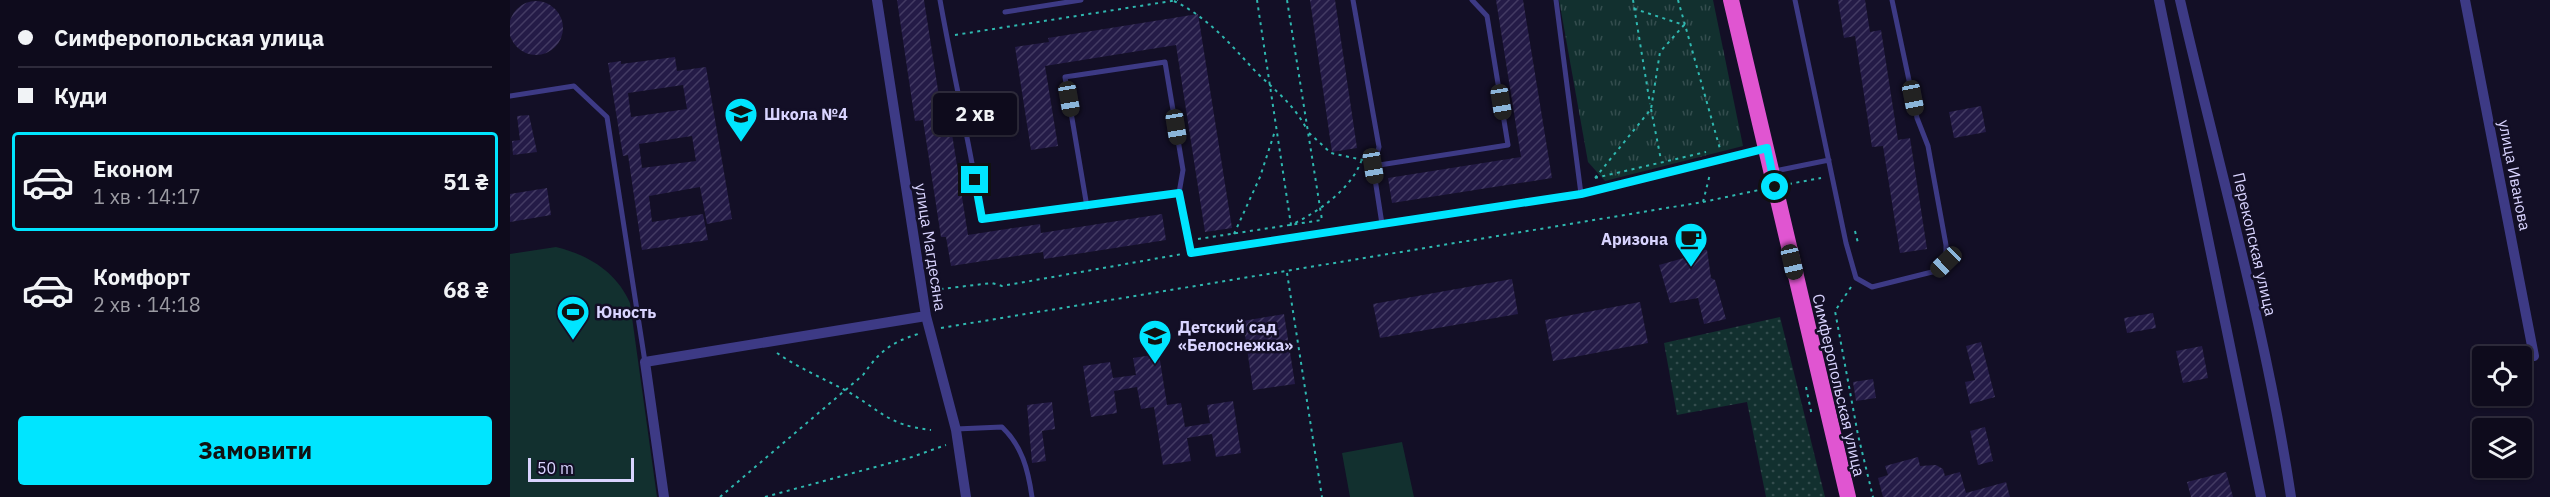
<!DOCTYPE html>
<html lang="uk">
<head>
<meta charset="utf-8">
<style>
  body { margin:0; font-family:"IBM Plex Sans",sans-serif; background:#1c1929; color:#f1f3f6; height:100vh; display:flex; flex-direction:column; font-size:22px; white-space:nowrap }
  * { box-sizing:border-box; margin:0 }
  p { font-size:20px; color:#9b9ba3 }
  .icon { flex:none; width:33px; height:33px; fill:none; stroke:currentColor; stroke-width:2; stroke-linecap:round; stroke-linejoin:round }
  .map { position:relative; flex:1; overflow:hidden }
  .details { display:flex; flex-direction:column; background:#0e0b1c; width:510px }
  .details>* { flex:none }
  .top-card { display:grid; align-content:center; height:132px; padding:0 18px; background:#0e0b1c }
  .tools { position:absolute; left:1962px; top:346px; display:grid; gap:12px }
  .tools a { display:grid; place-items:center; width:60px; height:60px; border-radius:6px; background:#0e0b1c; box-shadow:0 2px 4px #0004,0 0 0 2px #2e2b3b; font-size:30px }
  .scale { position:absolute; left:18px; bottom:15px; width:106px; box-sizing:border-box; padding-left:6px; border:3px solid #d9d4ff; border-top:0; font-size:16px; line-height:21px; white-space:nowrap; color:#d9d4ff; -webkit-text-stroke:4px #130f26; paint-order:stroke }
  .end { position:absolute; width:27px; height:27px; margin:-14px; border:8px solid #00e5ff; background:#111; box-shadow:0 0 0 3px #111 }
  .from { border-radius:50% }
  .bubble { position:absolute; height:42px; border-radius:6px; background:#0e0b1c; box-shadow:0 2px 4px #0004,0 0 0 2px #2e2b3b; font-size:20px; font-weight:700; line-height:42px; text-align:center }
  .car { position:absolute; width:18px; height:36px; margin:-18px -9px; border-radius:8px; box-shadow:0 0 4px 2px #0007; background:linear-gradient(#222 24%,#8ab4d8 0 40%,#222 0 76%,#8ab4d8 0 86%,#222 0) }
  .top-card b { display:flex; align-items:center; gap:21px; height:57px; font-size:22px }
  .top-card b+b { border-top:2px solid #2e2b3b }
  .top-card i { width:15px; height:15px; background:#f1f3f6 }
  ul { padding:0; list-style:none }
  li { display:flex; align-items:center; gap:18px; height:99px; margin:0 12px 9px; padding:0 6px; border:3px solid transparent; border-radius:6px }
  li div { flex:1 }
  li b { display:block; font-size:22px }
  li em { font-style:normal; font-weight:700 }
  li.selected { border-color:#00e5ff }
  li>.icon { width:54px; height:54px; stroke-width:1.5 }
  .action { display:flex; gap:12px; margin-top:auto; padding:12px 18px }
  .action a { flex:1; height:69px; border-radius:6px; background:#00e5ff; color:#111; font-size:24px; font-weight:700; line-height:69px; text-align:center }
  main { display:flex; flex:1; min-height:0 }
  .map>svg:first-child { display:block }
  .grass { fill:url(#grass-dots) }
  .park { fill:url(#park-tufts) }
  .pitch { fill:#12302f }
  .building { fill:url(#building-hatch); fill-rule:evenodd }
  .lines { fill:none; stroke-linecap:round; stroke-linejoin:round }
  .path { stroke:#2fb8b0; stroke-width:2; stroke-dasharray:3 4.5; stroke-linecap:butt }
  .service { stroke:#3d3a85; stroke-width:5 }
  .minor { stroke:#3d3a85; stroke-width:10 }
  .trunk { stroke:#e055d1; stroke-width:16 }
  .route { stroke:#00e5ff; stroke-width:8 }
  .labels { text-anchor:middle; stroke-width:5; stroke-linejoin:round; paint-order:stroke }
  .poi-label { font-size:16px; font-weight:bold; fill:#d9d4ff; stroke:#130f26; text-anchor:start }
  .street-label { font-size:16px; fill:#d9d4ff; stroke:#130f26 }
</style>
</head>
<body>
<main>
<section class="details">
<div class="top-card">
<b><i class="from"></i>Симферопольская улица</b>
<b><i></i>Куди</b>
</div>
<ul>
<li class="selected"><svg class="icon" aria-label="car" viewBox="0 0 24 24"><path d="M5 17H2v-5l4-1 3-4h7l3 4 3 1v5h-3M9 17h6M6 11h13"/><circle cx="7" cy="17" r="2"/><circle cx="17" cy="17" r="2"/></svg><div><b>Економ</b><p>1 хв · 14:17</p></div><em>51 ₴</em></li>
<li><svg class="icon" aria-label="car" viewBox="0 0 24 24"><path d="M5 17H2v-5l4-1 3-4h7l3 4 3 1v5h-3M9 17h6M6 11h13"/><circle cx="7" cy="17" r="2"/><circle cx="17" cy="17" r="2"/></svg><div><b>Комфорт</b><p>2 хв · 14:18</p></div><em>68 ₴</em></li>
</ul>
<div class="action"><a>Замовити</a></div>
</section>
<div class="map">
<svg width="2040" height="497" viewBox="0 0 2040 497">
  <defs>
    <pattern id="grass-dots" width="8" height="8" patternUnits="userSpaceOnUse" patternTransform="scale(1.5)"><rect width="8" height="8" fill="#12302f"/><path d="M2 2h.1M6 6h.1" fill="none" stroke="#344d4e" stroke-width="1.8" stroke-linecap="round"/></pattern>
    <pattern id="park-tufts" width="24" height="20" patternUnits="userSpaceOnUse" patternTransform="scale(1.5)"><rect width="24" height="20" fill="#12302f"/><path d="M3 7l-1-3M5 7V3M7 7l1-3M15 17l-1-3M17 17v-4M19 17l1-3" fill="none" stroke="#344d4e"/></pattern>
    <pattern id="building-hatch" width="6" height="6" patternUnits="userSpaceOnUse" patternTransform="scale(1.5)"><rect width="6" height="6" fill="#241b47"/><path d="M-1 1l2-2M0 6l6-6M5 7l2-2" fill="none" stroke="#433b63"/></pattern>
  </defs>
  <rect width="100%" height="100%" fill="#130f26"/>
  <path class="grass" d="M1270,317L1315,497H1256L1237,402L1167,415L1154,343Z"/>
  <path class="park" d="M1049,0H1203L1233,146L1095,181L1078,162Z"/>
  <path class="pitch" d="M46,247C78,255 106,271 120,303L147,497H0V254Z
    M892,442L904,497H840L832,453Z"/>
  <path class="building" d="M387,0H414L432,116L439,115L458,235L530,224L531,233L652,214L656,240L534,259L533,252L441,266L436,237H431L413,120L405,121Z
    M800,0H825L847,148L822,152Z
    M986,0H1013L1042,178L882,203L878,178L1011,157Z
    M1328,0H1355L1360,32L1371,30L1388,140L1400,138L1417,249L1390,253L1373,146L1362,147L1345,36L1334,38Z
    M-1 28a27 27 0 1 1 54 0a27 27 0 1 1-54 0Z
    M688,14L722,228L695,232L666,45L535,66L548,146L521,150L505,47L539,42L538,38Z
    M165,57L167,71L196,67L222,219L197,224L190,187L139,196L142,222L193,214L198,240L132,250L118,155L113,156L98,63L111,61V64ZM173,85L177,109L121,117L118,93ZM182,136L186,161L132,168L129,144Z
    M1471,106L1476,132L1444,138L1439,112Z
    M19,115L27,152L3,155L2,141L10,140L7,116Z
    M37,188L41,215L0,222V194Z
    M1184,247L1197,250L1201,278L1205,280L1216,319L1194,324L1188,298L1160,303L1149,265L1181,256Z
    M1002,279L1008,314L870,338L863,304Z
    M1130,302L1138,343L1043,361L1035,320Z
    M1643,313L1646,328L1617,333L1614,318Z
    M774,314L785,384L743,390L733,321Z
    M1471,342L1485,397L1460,404L1455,382L1465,380L1456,346Z
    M1692,346L1698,378L1673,383L1666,351Z
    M649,354L657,405L671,403L675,427L700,423L697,405L723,401L731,453L706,457L702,434L677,438L681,461L653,465L644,407L631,409L627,387L604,391L607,413L581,417L573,366L600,362L603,378L626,375L623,358Z
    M1363,379L1366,398L1346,401L1343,382Z
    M542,402L545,429L532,431L536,461L522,463L517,405Z
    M1475,427L1483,461L1468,465L1460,431Z
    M1408,457L1410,466L1426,465L1433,469L1435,476L1450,472L1456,493L1496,482L1500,497H1373L1368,478L1378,475L1375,466Z
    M1716,472L1723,497H1681L1677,482Z"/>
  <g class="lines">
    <path class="path" d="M747,0L781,225C808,212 842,189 852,159
      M1123,0L1140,104
      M1168,0L1210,149
      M664,1C699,18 721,45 747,73C766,91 784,105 796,128
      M445,35L668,0
      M1141,109L1151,160
      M799,133L821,153L853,160
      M1085,178L1196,152
      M1085,178L1141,109L1150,52L1174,25L1125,9
      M1279,184L1311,178
      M1193,202L1249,190
      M1345,231L1348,243
      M724,234L750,177L765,131
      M688,239L812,220L777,0
      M777,273L812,497
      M1341,287L1325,311L1348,435L1363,497
      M423,290L482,283L492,286L672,254
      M431,328L1193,202L1200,174
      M267,353C287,367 312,378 333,389C369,408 375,425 421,430
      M1296,387L1302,416
      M210,497L353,375C370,351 380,343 408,334
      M255,497L402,457L436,445"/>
    <path class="service" d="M430,0C443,73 460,145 472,219L669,193
      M843,0L869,147L863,166
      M1046,0L1071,194
      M1285,0L1336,243L1346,278L1362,287L1426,271L1436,262V245L1418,146L1407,118L1382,0
      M495,12L571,0
      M0,96L64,86L97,117L135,362
      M1265,171L1319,160
      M577,207L555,77L655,62L673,170L669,193L681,253L1071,194L1255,149
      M872,224L863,166L998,145L977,16L962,0
      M446,429L492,427C512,446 518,469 522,497"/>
    <path class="minor" d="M367,0L416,316L446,430L456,497
      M1649,0L1751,497
      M1670,0C1708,165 1756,329 1781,497
      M1955,0L2024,356
      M154,497L135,362L416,316"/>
    <path class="trunk" d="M1221,0L1338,497"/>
  </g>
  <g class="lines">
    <path class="route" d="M465,180L472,219L669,193L681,253L1071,194L1257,148L1265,187"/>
  </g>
  <defs>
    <g id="school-pin" transform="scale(1.725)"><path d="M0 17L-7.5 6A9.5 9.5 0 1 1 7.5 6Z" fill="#00e5ff" stroke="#130f26"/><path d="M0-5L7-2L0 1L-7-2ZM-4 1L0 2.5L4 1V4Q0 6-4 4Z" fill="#111"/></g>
    <g id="cafe-pin" transform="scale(1.725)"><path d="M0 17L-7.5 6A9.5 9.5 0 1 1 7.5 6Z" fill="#00e5ff" stroke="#130f26"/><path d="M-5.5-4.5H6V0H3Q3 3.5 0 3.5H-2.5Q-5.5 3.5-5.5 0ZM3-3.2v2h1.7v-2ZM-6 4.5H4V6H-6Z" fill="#111"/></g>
    <g id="stadium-pin" transform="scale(1.725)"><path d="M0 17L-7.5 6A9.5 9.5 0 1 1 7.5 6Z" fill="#00e5ff" stroke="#130f26"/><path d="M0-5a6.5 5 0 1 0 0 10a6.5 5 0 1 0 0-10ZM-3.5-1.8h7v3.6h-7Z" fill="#111"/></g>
  </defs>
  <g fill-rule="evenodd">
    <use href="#school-pin" x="231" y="114"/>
    <use href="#cafe-pin" x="1181" y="239"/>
    <use href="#stadium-pin" x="63" y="312"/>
    <use href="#school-pin" x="645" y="336"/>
  </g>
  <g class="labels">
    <g class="poi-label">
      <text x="254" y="120">Школа №4</text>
      <text x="1158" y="245" text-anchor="end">Аризона</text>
      <text x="86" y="318">Юность</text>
      <text x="668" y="333">Детский сад<tspan x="668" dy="18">«Белоснежка»</tspan></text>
    </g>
    <g class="street-label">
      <text transform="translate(2005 175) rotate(79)" y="6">улица Иванова</text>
      <text transform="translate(1745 244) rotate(77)" y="6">Перекопская улица</text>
      <text transform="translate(421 247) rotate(81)" y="6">улица Магдесяна</text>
      <text transform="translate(1329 385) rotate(77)" y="6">Симферопольская улица</text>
    </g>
  </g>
</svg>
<div class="tools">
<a><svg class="icon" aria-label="locate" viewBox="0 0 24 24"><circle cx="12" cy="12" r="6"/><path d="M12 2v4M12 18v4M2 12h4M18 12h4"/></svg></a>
<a><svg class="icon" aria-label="layers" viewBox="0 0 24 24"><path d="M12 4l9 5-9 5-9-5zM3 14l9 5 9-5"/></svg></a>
</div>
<div class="scale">50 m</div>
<i class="end from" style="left:1265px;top:187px"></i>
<i class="end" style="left:465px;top:180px"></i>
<div class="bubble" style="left:423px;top:93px;width:84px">2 хв</div>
<i class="car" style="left:1403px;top:98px;rotate:169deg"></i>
<i class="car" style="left:559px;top:99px;rotate:170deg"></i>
<i class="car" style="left:991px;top:102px;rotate:171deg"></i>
<i class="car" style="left:666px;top:127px;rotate:171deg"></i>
<i class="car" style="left:863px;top:166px;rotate:171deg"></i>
<i class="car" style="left:1282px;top:262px;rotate:167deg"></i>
<i class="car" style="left:1436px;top:262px;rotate:226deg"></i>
</div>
</main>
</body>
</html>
